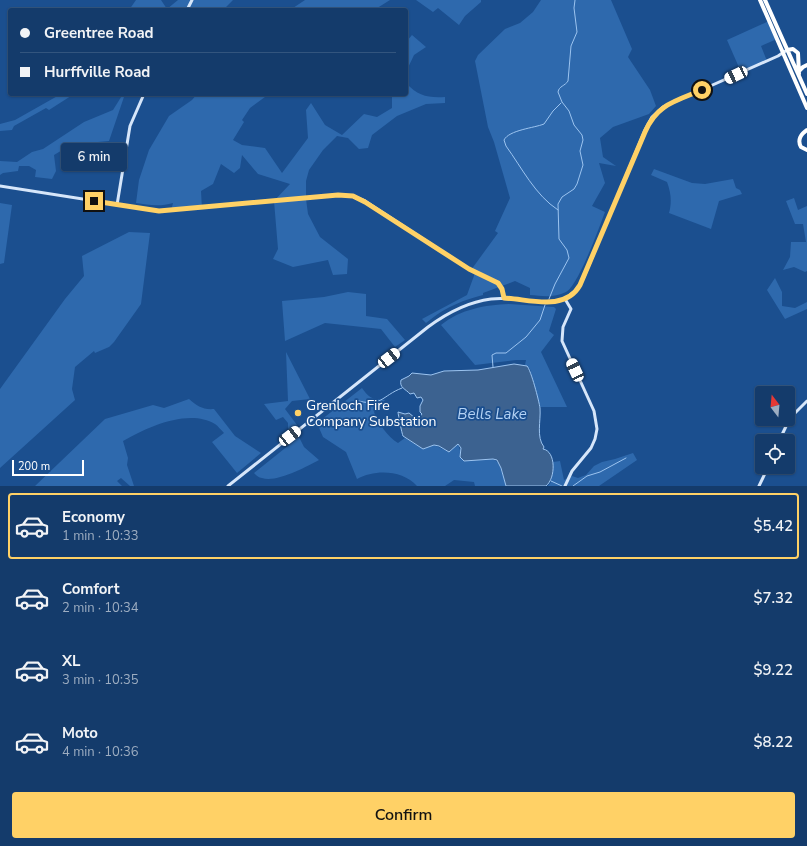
<!DOCTYPE html>
<html lang="en">
<head>
<meta charset="utf-8">
<style>
  body { margin:0; font-family:"Nunito Sans",sans-serif; background:#1d4271; color:#f1f3f6; height:100vh; display:flex; flex-direction:column; font-size:15px; white-space:nowrap }
  * { box-sizing:border-box; margin:0 }
  p { font-size:13px; color:#9dadc1 }
  .icon { flex:none; width:22px; height:22px; fill:none; stroke:currentColor; stroke-width:2; stroke-linecap:round; stroke-linejoin:round }
  .map { position:relative; height:486px; overflow:hidden }
  .side { display:flex; flex-direction:column; background:#143b6b; flex:1 }
  .side>* { flex:none }
  .banner { position:absolute; left:8px; top:8px; width:400px; height:88px; border-radius:4px; box-shadow:0 1px 3px #0004,0 0 0 1px #33557e; display:grid; align-content:center; height:88px; padding:0 12px; background:#143b6b }
  .needle { width:26px; rotate:344deg }
  .buttons { position:absolute; left:755px; top:386px; display:grid; gap:8px }
  .buttons a { display:grid; place-items:center; width:40px; height:40px; border-radius:4px; background:#143b6b; box-shadow:0 1px 3px #0004,0 0 0 1px #33557e; font-size:20px }
  .scale { position:absolute; left:12px; bottom:10px; width:72px; box-sizing:border-box; padding-left:4px; border:2px solid #fff; border-top:0; font-size:11px; line-height:14px; white-space:nowrap; color:#fff; -webkit-text-stroke:3px #1b4f8f; paint-order:stroke }
  .end { position:absolute; width:18px; height:18px; margin:-9px; border:5px solid #ffd166; background:#111; box-shadow:0 0 0 2px #111 }
  .from { border-radius:50% }
  .bubble { position:absolute; height:28px; border-radius:4px; background:#143b6b; box-shadow:0 1px 3px #0004,0 0 0 1px #33557e; font-size:13px; font-weight:600; line-height:28px; text-align:center }
  .car { position:absolute; width:12px; height:24px; margin:-12px -6px; border-radius:5px; box-shadow:0 0 3px 1px #0007; background:linear-gradient(#fff 24%,#345 0 40%,#fff 0 76%,#345 0 86%,#fff 0) }
  .banner b { display:flex; align-items:center; gap:14px; height:38px; font-size:15px }
  .banner b+b { border-top:1px solid #33557e }
  .banner i { width:10px; height:10px; background:#f1f3f6 }
  ul { padding:7px 0 0; list-style:none }
  li { display:flex; align-items:center; gap:12px; height:66px; margin:0 8px 6px; padding:0 4px; border:2px solid transparent; border-radius:4px }
  li div { flex:1 }
  li b { display:block; font-size:15px }
  li em { font-style:normal; font-weight:600 }
  li.selected { border-color:#ffd166 }
  li>.icon { width:36px; height:36px; stroke-width:1.5 }
  .cta { display:flex; gap:8px; margin-top:auto; padding:8px 12px }
  .cta a { flex:1; height:46px; border-radius:4px; background:#ffd166; color:#111; font-size:16px; font-weight:600; line-height:46px; text-align:center }
  .map>svg:first-child { display:block }
  .green { fill:#2e69ad }
  .water { fill:#3c6290; stroke:#9cc4f0 }
  .lines { fill:none; stroke-linecap:round; stroke-linejoin:round }
  .stream { stroke:#9cc4f0; stroke-width:1 }
  .secondary { stroke:#d6e6fa; stroke-width:3 }
  .highway { stroke:#fff; stroke-width:4 }
  .route { stroke:#ffd166; stroke-width:5 }
  .poi-dot { fill:#ffd166; stroke:#1b4f8f; stroke-width:1.5 }
  .labels { text-anchor:middle; stroke-width:3.5; stroke-linejoin:round; paint-order:stroke }
  .poi-label { font-size:14px; fill:#fff; stroke:#1b4f8f; text-anchor:start }
  .water-label { font-size:15px; font-style:italic; fill:#b5d3f5; stroke:#1b4f8f }
</style>
</head>
<body>
<div class="map">
<svg width="807" height="486" viewBox="0 0 807 486">
  <rect width="100%" height="100%" fill="#1b4f8f"/>
  <path class="green" d="M136,0H161L167,9L178,0H233L223,10H129Z
    M305,0H390L374,10H290Z
    M416,0H481V2L465,16L459,25L438,8L433,12Z
    M541,0H611L632,49L628,57L650,90L656,106L649,114L613,127L600,138L603,157L616,166L599,163L605,183L592,206L605,212C599,228 578,286 566,292C554,298 542,296 530,295V288L515,281L483,293V295C458,302 446,307 426,323L422,319L467,295L475,273L471,270L498,233L495,231L510,198L494,142L488,127L475,61L478,55L505,29L520,23L533,12Z
    M769,21L777,39L761,46L767,61L741,72L727,40Z
    M412,35L426,47L414,55L406,72V52L409,50L406,47V42Z
    M406,83C418,96 428,98 445,97V103L426,104L397,116L372,135L368,148L359,149L348,138L337,136L323,150L309,170L306,181V199L308,214L320,237L348,259L347,274L333,275L328,260L293,267L273,259L278,249L274,201L290,184L258,174L242,155L240,168L234,173L221,164L213,184L201,191L202,209L171,211L173,203C160,207 148,205 136,203L139,180L149,150L169,116L192,100L197,94H269L250,108L242,120L244,122L233,140L242,145L265,148L282,173L308,138L306,110L311,103L325,125L342,135L364,114L377,117L392,108V94H406Z
    M61,94H74L49,110L46,108L14,126L12,130L0,131V124L15,120Z
    M123,94H125L109,141L98,142L92,147L64,149L54,155L56,171L52,179L35,177L36,170L29,166H19L18,171L3,173L0,175V161L17,162L32,152L43,149L84,122L113,110Z
    M654,169L692,183L705,184L733,179L736,188L740,190L742,194L719,201L711,229L669,213C672,202 671,193 667,182L651,175Z
    M794,198L798,210L807,206V271L805,272L794,267L783,270L790,257L791,242H806L803,224H795L786,201Z
    M0,203L12,205L4,263L0,264Z
    M129,232L150,233L141,304L114,342L109,347L95,353L94,351L75,367L72,389L75,400L0,468V389L65,299L84,276L82,256Z
    M775,278L782,292V306L795,308L807,302V309L785,319L767,290Z
    M348,292L366,294V316L387,319L405,340L395,347L381,329L325,323L285,341L282,301L324,297Z
    M509,304L554,307L556,309L549,331L554,335L541,352L567,407H539L530,369L525,365L526,360H516L475,365L441,325C461,309 485,305 509,304Z
    M286,352L310,399L292,401L285,409L297,425L290,432L288,428V423L283,417L276,420L264,404L288,401Z
    M362,388C369,398 372,399 385,400L374,412C378,423 388,437 398,443L405,438L423,449L434,445L449,452L458,444L463,460L493,459L499,463L506,486H475L474,482L454,480L445,486H417C403,470 375,469 357,479L346,452L323,437L317,423Z
    M189,399C197,406 203,410 214,409L235,436L261,453L237,473L212,442L224,433C221,430 218,426 215,424C189,408 147,427 123,441L128,458L127,465L134,486H130L121,478L117,481L122,486H35L105,419L153,405L164,408Z
    M299,437L304,447L319,460C306,467 276,483 262,478C259,478 256,475 254,473Z
    M633,453L637,460L599,486H548L551,482L553,462L560,461L564,480L572,476L578,478L586,475L594,466L602,462L615,459Z"/>
  <path class="water" d="M514,364L527,366C531,370 539,401 540,408C541,421 536,437 544,447L543,449C556,451 556,478 546,486H506L501,468L497,460L493,459L464,461L460,457L461,448L458,444L449,452L439,446L434,445L423,449L403,436C402,434 398,414 398,412L405,414L409,413L415,418H419L422,414L420,412V406L423,400L421,397L417,398L414,393L410,394C406,389 399,388 401,380L409,376L412,373L431,375L444,371L478,370Z"/>
  <g class="lines">
    <path class="stream" d="M558,210C535,195 522,168 506,146L504,140C509,130 534,128 544,124L553,111L561,103
      M549,299L555,284L569,258L567,250L559,239L558,204L562,197L574,189L577,184L583,165L580,151L583,140L582,135L574,125L569,111L562,102L558,92C559,86 565,86 568,81L571,46L577,32L574,8L575,0
      M493,367L492,355L496,353H506L526,337L540,320L545,305
      M355,400C382,408 381,396 402,388
      M551,481L562,486
      M573,486L587,476L600,472L626,458"/>
    <path class="secondary" d="M187,10L192,0
      M0,186L159,211L339,195L353,196L365,201L469,269L498,283L502,289L504,298
      M117,205L130,126L144,94
      M779,441L790,418L807,401
      M228,486L428,327C447,313 467,302 491,299C526,294 565,319 584,277L645,130L652,117L663,107L778,56L787,50
      M565,486L572,471L591,448L595,439L597,429L594,411L562,341L563,327L571,309L565,299
      M759,486L768,467"/>
    <path class="highway" d="M760,0L807,108
      M765,0L807,94
      M787,50L793,49L798,53L799,74
      M799,71L803,67L807,65
      M807,130C801,134 797,140 801,147L807,150"/>
  </g>
  <g class="lines">
    <path class="route" d="M94,201L159,211L338,195L353,196L365,202L469,269L498,283L502,289L504,298C529,299 565,312 580,285L645,132C657,104 676,101 702,90"/>
  </g>
  <circle class="poi-dot" cx="298" cy="413" r="4"/>
  <g class="labels">
    <g class="poi-label">
      <text x="306" y="410">Grenloch Fire<tspan x="306" dy="16">Company Substation</tspan></text>
    </g>
    <g class="water-label">
      <text x="492" y="419">Bells Lake</text>
    </g>
  </g>
</svg>
<div class="buttons">
<a><svg class="needle" viewBox="-14 -14 28 28"><path d="M0-13l5 13h-10z" fill="#e53935"/><path d="M0 13l5-13h-10z" fill="#9dadc1"/></svg></a>
<a><svg class="icon" aria-label="locate" viewBox="0 0 24 24"><circle cx="12" cy="12" r="6"/><path d="M12 2v4M12 18v4M2 12h4M18 12h4"/></svg></a>
</div>
<div class="scale">200 m</div>
<i class="end from" style="left:702px;top:90px"></i>
<i class="end" style="left:94px;top:201px"></i>
<div class="bubble" style="left:61px;top:143px;width:66px">6 min</div>
<i class="car" style="left:736px;top:75px;rotate:245deg"></i>
<i class="car" style="left:389px;top:358px;rotate:52deg"></i>
<i class="car" style="left:575px;top:370px;rotate:335deg"></i>
<i class="car" style="left:290px;top:436px;rotate:52deg"></i>
<div class="banner">
<b><i class="from"></i>Greentree Road</b>
<b><i></i>Hurffville Road</b>
</div>
</div>
<section class="side">
<ul>
<li class="selected"><svg class="icon" aria-label="car" viewBox="0 0 24 24"><path d="M5 17H2v-5l4-1 3-4h7l3 4 3 1v5h-3M9 17h6M6 11h13"/><circle cx="7" cy="17" r="2"/><circle cx="17" cy="17" r="2"/></svg><div><b>Economy</b><p>1 min · 10:33</p></div><em>$5.42</em></li>
<li><svg class="icon" aria-label="car" viewBox="0 0 24 24"><path d="M5 17H2v-5l4-1 3-4h7l3 4 3 1v5h-3M9 17h6M6 11h13"/><circle cx="7" cy="17" r="2"/><circle cx="17" cy="17" r="2"/></svg><div><b>Comfort</b><p>2 min · 10:34</p></div><em>$7.32</em></li>
<li><svg class="icon" aria-label="car" viewBox="0 0 24 24"><path d="M5 17H2v-5l4-1 3-4h7l3 4 3 1v5h-3M9 17h6M6 11h13"/><circle cx="7" cy="17" r="2"/><circle cx="17" cy="17" r="2"/></svg><div><b>XL</b><p>3 min · 10:35</p></div><em>$9.22</em></li>
<li><svg class="icon" aria-label="car" viewBox="0 0 24 24"><path d="M5 17H2v-5l4-1 3-4h7l3 4 3 1v5h-3M9 17h6M6 11h13"/><circle cx="7" cy="17" r="2"/><circle cx="17" cy="17" r="2"/></svg><div><b>Moto</b><p>4 min · 10:36</p></div><em>$8.22</em></li>
</ul>
<div class="cta"><a>Confirm</a></div>
</section>
</body>
</html>
